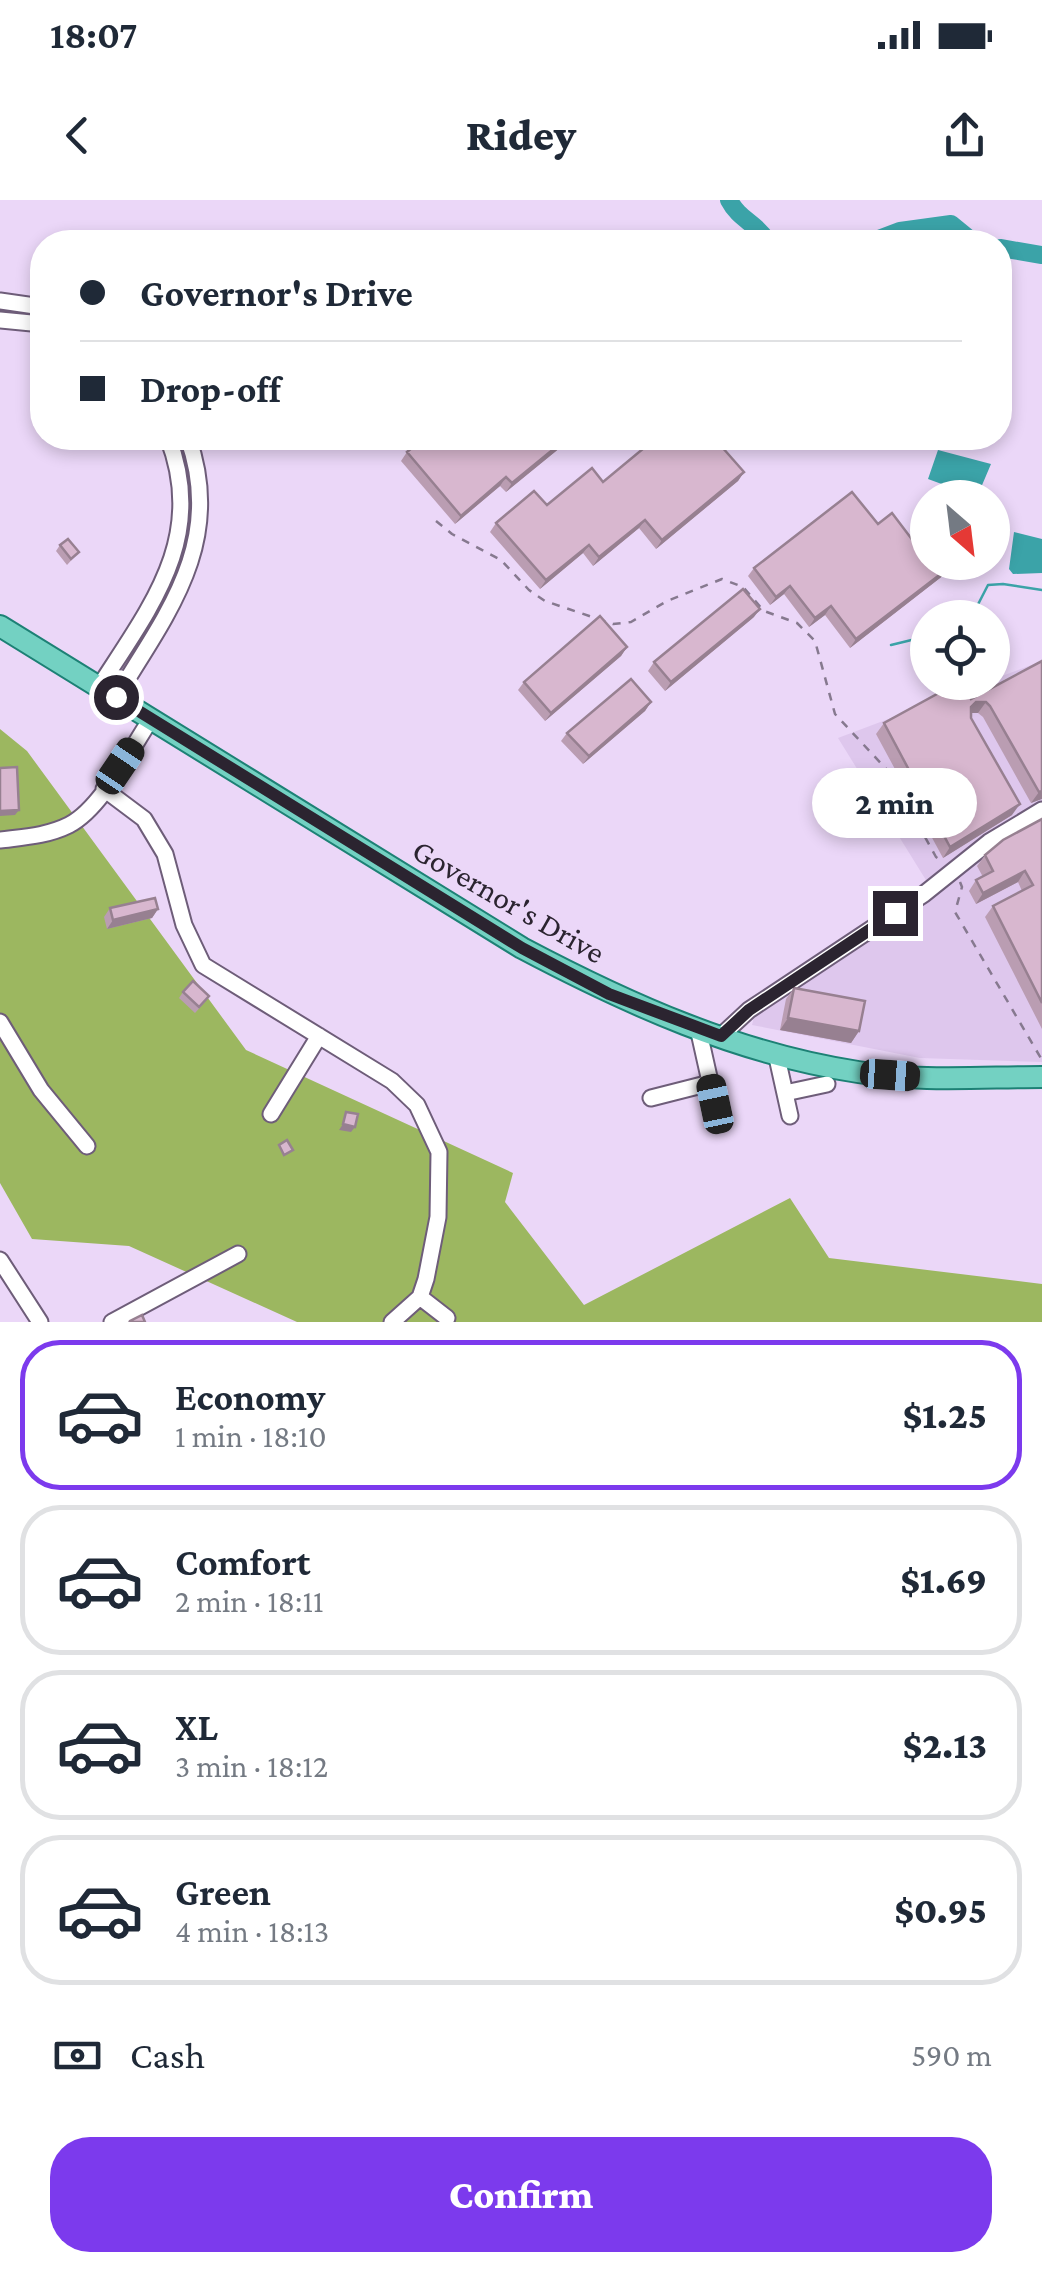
<!DOCTYPE html>
<html lang="en">
<head>
<meta charset="utf-8">
<style>
  body { margin:0; font-family:"Crimson Pro",serif; background:#f6f6f7; color:#1f2937; height:100vh; display:flex; flex-direction:column; font-size:38px; white-space:nowrap }
  * { box-sizing:border-box; margin:0 }
  p { font-size:32px; color:#747a83 }
  .icon { flex:none; width:55px; height:55px; fill:none; stroke:currentColor; stroke-width:2; stroke-linecap:round; stroke-linejoin:round }
  .map { position:relative; height:1122px; overflow:hidden }
  .sheet { display:flex; flex-direction:column; background:#fff; flex:1 }
  .sheet>* { flex:none }
  .guide { position:absolute; left:30px; top:30px; width:982px; height:220px; border-radius:40px; box-shadow:0 5px 15px #0003; display:grid; align-content:center; height:220px; padding:0 50px; background:#fff }
  .needle { width:65px; rotate:152deg }
  .fabs { position:absolute; left:910px; top:280px; display:grid; gap:20px }
  .fabs a { display:grid; place-items:center; width:100px; height:100px; border-radius:50%; background:#fff; box-shadow:0 5px 15px #0003; font-size:50px }
  .end { position:absolute; width:45px; height:45px; margin:-22px; border:12px solid #2b2430; background:#fff; box-shadow:0 0 0 5px #fff }
  .from { border-radius:50% }
  .bubble { position:absolute; height:70px; border-radius:35px; background:#fff; box-shadow:0 5px 15px #0003; font-size:32px; font-weight:800; line-height:70px; text-align:center }
  .car { position:absolute; width:30px; height:60px; margin:-30px -15px; border-radius:12px; box-shadow:0 0 8px 2px #0007; background:linear-gradient(#222 24%,#8ab4d8 0 40%,#222 0 76%,#8ab4d8 0 86%,#222 0) }
  .guide b { display:flex; align-items:center; gap:35px; height:95px; font-size:38px }
  .guide b+b { border-top:2px solid #e0e1e3 }
  .guide i { width:25px; height:25px; background:#1f2937 }
  ul { padding:18px 0 0; list-style:none }
  li { display:flex; align-items:center; gap:30px; height:150px; margin:0 20px 15px; padding:0 30px; border:5px solid #e0e1e3; border-radius:40px }
  li div { flex:1 }
  li b { display:block; font-size:38px }
  li em { font-style:normal; font-weight:800 }
  li.selected { border-color:#7c3aed }
  li>.icon { width:90px; height:90px; stroke-width:1.5 }
  .pay { display:flex; align-items:center; gap:25px; height:110px; padding:0 50px; font-size:38px }
  .pay p { margin-inline-start:auto }
  .primary-button { display:flex; gap:20px; margin-top:auto; padding:20px 50px }
  .primary-button a { flex:1; height:115px; border-radius:40px; background:#7c3aed; color:#fff; font-size:40px; font-weight:800; line-height:115px; text-align:center }
  .status { display:flex; justify-content:space-between; align-items:center; height:70px; padding:0 50px; background:#fff; direction:ltr }
  .status svg { height:28px; fill:currentColor }
  header { display:flex; justify-content:space-between; align-items:center; height:130px; padding:0 50px; background:#fff; font-size:45px; font-weight:800 }
  .map>svg:first-child { display:block }
  .built { fill:#dec7ed }
  .forest { fill:#9cb760 }
  .water { fill:#3ba3a8 }
  .lines { fill:none; stroke-linecap:round; stroke-linejoin:round }
  .stream { stroke:#3ba3a8; stroke-width:2.5 }
  .river { stroke:#3ba3a8; stroke-width:18 }
  .minor-casing { stroke:#6e5d79; stroke-width:19 }
  .major-casing { stroke:#1d8175; stroke-width:24 }
  .path { stroke:#86798f; stroke-width:2.5; stroke-dasharray:8 8; stroke-linecap:butt }
  .minor { stroke:#fff; stroke-width:15 }
  .major { stroke:#73d1c2; stroke-width:20 }
  .wall { fill:#ba9db2 }
  .shaded-wall { fill:#978091 }
  .building { fill:#d8b7cf; stroke:#978091; stroke-width:2.5 }
  .route { stroke:#2b2430; stroke-width:12 }
  .labels { text-anchor:middle; stroke-width:8; stroke-linejoin:round; paint-order:stroke }
  .street-label { font-size:32px; fill:#2b2430; stroke:#ebd7f8 }
</style>
</head>
<body>
<div class="status"><b>18:07</b><svg viewBox="0 0 49 12"><path d="M0 12V9h3v3zM5 12V6h3v6zM10 12V3h3v9zM15 12V0h3v12zM26 1h20v11H26zM47 4h2v5h-2z"/></svg></div>
<header><svg class="icon" aria-label="back" viewBox="0 0 24 24"><path d="M15 5l-7 7 7 7"/></svg>Ridey<svg class="icon" aria-label="share" viewBox="0 0 24 24"><path d="M12 15V3M7 8l5-5 5 5M5 13v7h14v-7"/></svg></header>
<div class="map">
<svg width="1042" height="1122" viewBox="0 0 1042 1122">
  <rect width="100%" height="100%" fill="#ebd7f8"/>
  <path class="built" d="M1042,461V862L920,858L752,825L754,817L745,805L929,685L838,538Z"/>
  <path class="forest" d="M0,529L27,551L246,850L513,973L505,1002L584,1105L790,998L829,1058L1042,1084V1122H297L129,1046L32,1039L0,983Z"/>
  <path class="water" d="M938,250L991,264L977,297L928,279Z
    M1014,332L1042,339V373L1013,374L1009,369Z"/>
  <g class="lines">
    <path class="stream" d="M971,418L988,385L1003,384L1042,390
      M891,445L928,436"/>
    <path class="river" d="M729,0C740,21 755,21 768,42
      M871,42L900,31L951,24L973,42
      M1000,48L1042,55"/>
    <g class="minor-casing">
      <path id="minor" d="M0,101L42,107
        M0,120L42,124
        M99,487C151,406 207,337 168,238
        M116,497C168,413 225,341 188,238
        M104,589L144,619L165,654L184,725L203,765L392,881L417,905L439,952L438,1017L426,1079L420,1097L392,1122
        M0,640C24,637 47,636 69,625C102,608 130,550 151,519
        M0,822L41,890L87,946
        M698,828L715,904
        M721,836L749,810L924,694L989,642L1042,610
        M776,853L790,916
        M785,893L827,884
        M651,898L710,883
        M271,914L319,836
        M0,1060L40,1122
        M420,1097L447,1118
        M112,1122L238,1054"/>
    </g>
    <g class="major-casing">
      <path id="major" d="M0,426L522,748C628,804 739,854 858,872C918,882 982,877 1042,877"/>
    </g>
    <path class="path" d="M436,321L452,334L501,360L529,390L545,401L613,424L631,422L667,401L722,379L743,387L764,411L797,423L815,441L835,514L889,572L936,657L942,661
      M960,682L962,687L955,712L1042,860"/>
    <use href="#minor" class="minor"/>
    <use href="#major" class="major"/>
  </g>
  <path class="wall" d="M424,238H572L506,292L500,286L455,324L401,261L407,252Z
    M744,272L738,281L656,349L639,328L593,366L583,353L540,389L490,332L496,323L547,305L603,282Z
    M878,324L917,346L955,363L949,371L850,448L825,415L809,427L784,394L770,405L748,376L754,368Z
    M60,345L79,352L67,365L56,351Z
    M754,417L665,491L648,471L654,462Z
    M627,447L621,456L545,521L518,490L524,482Z
    M1042,461L1041,599L1031,603L983,517L978,513H971V518L1012,615L943,658L876,534L884,523L971,499Z
    M651,502L645,511L583,564L561,541L567,533Z
    M1042,619V829L985,717L993,706L1022,691L1018,682L976,704L969,691L976,680L983,677L977,666L985,655Z
    M110,708L158,709L152,718L107,729L104,717Z
    M794,788L859,831L851,843L780,830L786,799Z
    M183,792L205,802L195,813L179,798Z"/>
  <path class="shaded-wall" d="M567,238H572L506,292L512,283Z
    M744,272L738,281L656,349L662,340Z
    M506,277L500,286L455,324L461,316Z
    M645,320L639,328L593,366L599,357Z
    M589,345L583,353L540,389L546,380Z
    M955,363L949,371L850,448L856,439Z
    M790,386L784,394L770,405L776,397Z
    M831,406L825,415L809,427L815,418Z
    M760,409L754,417L665,491L671,482Z
    M627,447L621,456L545,521L551,513Z
    M651,502L645,511L583,564L589,556Z
    M976,502H986L978,513H968L971,507Z
    M1042,591V599L1031,603L1039,592Z
    M1020,604L1012,615L943,658L950,647Z
    M19,610L15,615L0,616V611Z
    M1025,671L1018,682L976,704L983,693Z
    M158,709L152,718L107,729L113,720Z
    M788,818L859,831L851,843L780,830Z
    M343,924L355,927L351,932L339,930Z"/>
  <path class="building" d="M424,238H567L512,283L506,277L461,316L407,252Z
    M656,238H714L744,272L662,340L645,320L599,357L589,345L546,380L496,323L534,291L547,305L592,268L603,282Z
    M852,292L878,324L892,313L917,346L928,338V362L955,363L856,439L831,406L815,418L790,386L776,397L754,368Z
    M68,339L79,352L71,359L60,345Z
    M743,389L760,409L671,482L654,462Z
    M600,416L627,447L551,513L524,482Z
    M1042,461V591L1039,592L990,506L986,502H976L971,507V518L1020,604L950,647L884,523L959,482H962L971,499Z
    M631,479L651,502L589,556L567,533Z
    M17,567L19,610L0,611V568Z
    M1042,619V803L993,706L1033,685L1025,671L983,693L976,680L993,671L985,655L1003,640Z
    M155,698L158,709L113,720L110,708Z
    M193,781L209,796L199,807L183,792Z
    M794,788L865,801L859,831L788,818Z
    M346,912L358,914L355,927L343,924Z
    M287,940L293,950L284,955L279,945Z
    M142,1115L145,1122H130V1121Z"/>
  <g class="lines">
    <path class="route" d="M116,497L522,748L609,794L721,836L749,810L895,713"/>
  </g>
  <g class="labels">
    <g class="street-label">
      <text transform="translate(509 701) rotate(30)" y="11">Governor's Drive</text>
    </g>
  </g>
</svg>
<div class="fabs">
<a><svg class="needle" viewBox="-14 -14 28 28"><path d="M0-13l5 13h-10z" fill="#e53935"/><path d="M0 13l5-13h-10z" fill="#747a83"/></svg></a>
<a><svg class="icon" aria-label="locate" viewBox="0 0 24 24"><circle cx="12" cy="12" r="6"/><path d="M12 2v4M12 18v4M2 12h4M18 12h4"/></svg></a>
</div>
<i class="end from" style="left:116px;top:497px"></i>
<i class="end" style="left:895px;top:713px"></i>
<div class="bubble" style="left:812px;top:568px;width:165px">2 min</div>
<i class="car" style="left:120px;top:566px;rotate:34deg"></i>
<i class="car" style="left:890px;top:875px;rotate:94deg"></i>
<i class="car" style="left:715px;top:904px;rotate:348deg"></i>
<div class="guide">
<b><i class="from"></i>Governor's Drive</b>
<b><i></i>Drop-off</b>
</div>
</div>
<section class="sheet">
<ul>
<li class="selected"><svg class="icon" aria-label="car" viewBox="0 0 24 24"><path d="M5 17H2v-5l4-1 3-4h7l3 4 3 1v5h-3M9 17h6M6 11h13"/><circle cx="7" cy="17" r="2"/><circle cx="17" cy="17" r="2"/></svg><div><b>Economy</b><p>1 min · 18:10</p></div><em>$1.25</em></li>
<li><svg class="icon" aria-label="car" viewBox="0 0 24 24"><path d="M5 17H2v-5l4-1 3-4h7l3 4 3 1v5h-3M9 17h6M6 11h13"/><circle cx="7" cy="17" r="2"/><circle cx="17" cy="17" r="2"/></svg><div><b>Comfort</b><p>2 min · 18:11</p></div><em>$1.69</em></li>
<li><svg class="icon" aria-label="car" viewBox="0 0 24 24"><path d="M5 17H2v-5l4-1 3-4h7l3 4 3 1v5h-3M9 17h6M6 11h13"/><circle cx="7" cy="17" r="2"/><circle cx="17" cy="17" r="2"/></svg><div><b>XL</b><p>3 min · 18:12</p></div><em>$2.13</em></li>
<li><svg class="icon" aria-label="car" viewBox="0 0 24 24"><path d="M5 17H2v-5l4-1 3-4h7l3 4 3 1v5h-3M9 17h6M6 11h13"/><circle cx="7" cy="17" r="2"/><circle cx="17" cy="17" r="2"/></svg><div><b>Green</b><p>4 min · 18:13</p></div><em>$0.95</em></li>
</ul>
<div class="pay"><svg class="icon" aria-label="cash" viewBox="0 0 24 24"><path d="M3 7h18v10H3z"/><circle cx="12" cy="12" r="2"/></svg>Cash<p>590 m</p></div>
<div class="primary-button"><a>Confirm</a></div>
</section>
</body>
</html>
